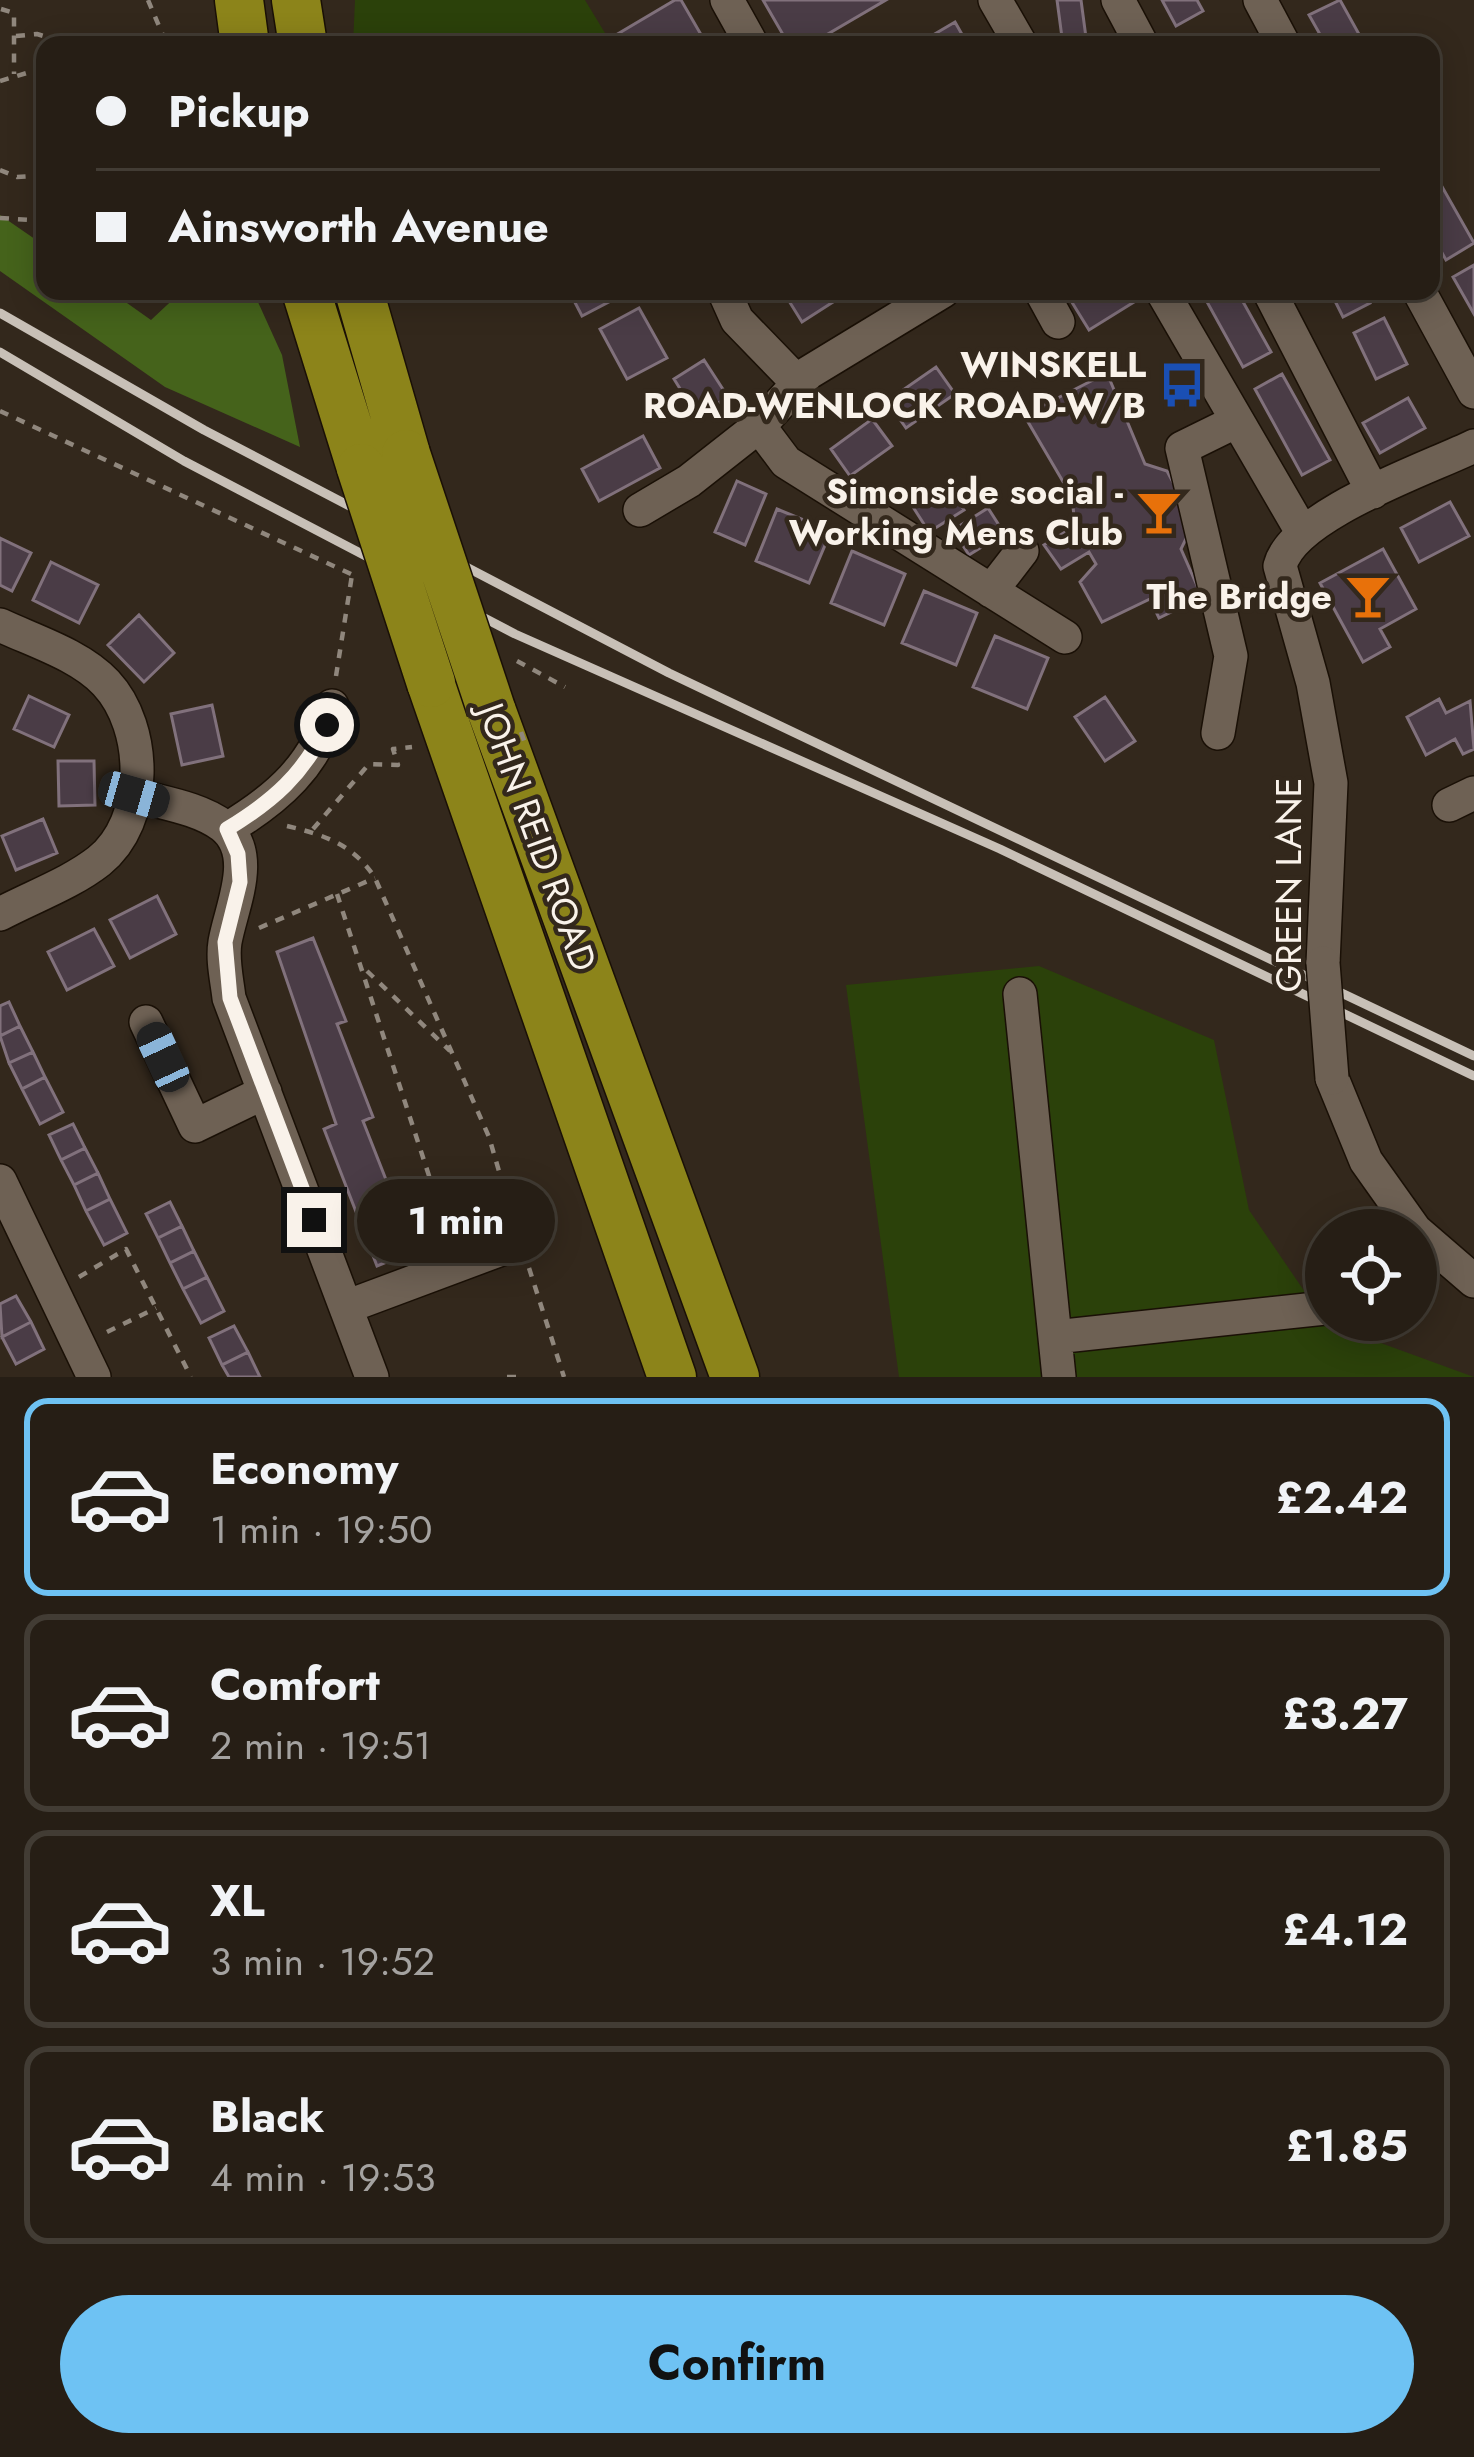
<!DOCTYPE html>
<html lang="en">
<head>
<meta charset="utf-8">
<style>
  body { margin:0; font-family:Jost,sans-serif; background:#2e271e; color:#f1f3f6; height:100vh; display:flex; flex-direction:column; font-size:45px; white-space:nowrap }
  * { box-sizing:border-box; margin:0 }
  p { font-size:39px; color:#a4a2a0 }
  .icon { flex:none; width:66px; height:66px; fill:none; stroke:currentColor; stroke-width:2; stroke-linecap:round; stroke-linejoin:round }
  .map { position:relative; height:1377px; overflow:hidden }
  .details { display:flex; flex-direction:column; background:#261e15; flex:1 }
  .details>* { flex:none }
  .banner { position:absolute; left:36px; top:36px; width:1404px; height:264px; border-radius:24px; box-shadow:0 6px 30px #0003,0 0 0 3px #423c34; display:grid; align-content:center; height:264px; padding:0 60px; background:#261e15 }
  .fabs { position:absolute; left:1305px; top:1209px; display:grid; gap:24px }
  .fabs a { display:grid; place-items:center; width:132px; height:132px; border-radius:50%; background:#261e15; box-shadow:0 6px 30px #0003,0 0 0 3px #423c34; font-size:60px }
  .end { position:absolute; width:54px; height:54px; margin:-27px; border:15px solid #f9f2ea; background:#111; box-shadow:0 0 0 6px #111 }
  .from { border-radius:50% }
  .bubble { position:absolute; height:84px; border-radius:42px; background:#261e15; box-shadow:0 6px 30px #0003,0 0 0 3px #423c34; font-size:39px; font-weight:700; line-height:84px; text-align:center }
  .car { position:absolute; width:36px; height:72px; margin:-36px -18px; border-radius:15px; box-shadow:0 0 9px 3px #0007; background:linear-gradient(#222 24%,#8ab4d8 0 40%,#222 0 76%,#8ab4d8 0 86%,#222 0) }
  .banner b { display:flex; align-items:center; gap:42px; height:114px; font-size:45px }
  .banner b+b { border-top:3px solid #423c34 }
  .banner i { width:30px; height:30px; background:#f1f3f6 }
  ul { padding:21px 0 0; list-style:none }
  li { display:flex; align-items:center; gap:36px; height:198px; margin:0 24px 18px; padding:0 36px; border:6px solid #423c34; border-radius:24px }
  li div { flex:1 }
  li b { display:block; font-size:45px }
  li em { font-style:normal; font-weight:700 }
  li.selected { border-color:#6ec2f3 }
  li>.icon { width:108px; height:108px; stroke-width:1.5 }
  .action { display:flex; gap:24px; margin-top:auto; padding:24px 60px }
  .action a { flex:1; height:138px; border-radius:72px; background:#6ec2f3; color:#111; font-size:48px; font-weight:700; line-height:138px; text-align:center }
  .map>svg:first-child { display:block }
  .green { fill:#2b410a }
  .forest { fill:#45631b }
  .building { fill:#4a3c46; stroke:#81717c; stroke-width:3 }
  .lines { fill:none; stroke-linecap:round; stroke-linejoin:round }
  .minor-casing { stroke:#1a1006; stroke-width:36 }
  .highway-casing { stroke:#1a1006; stroke-width:51 }
  .path { stroke:#90877d; stroke-width:4.5; stroke-dasharray:9 9; stroke-linecap:butt }
  .minor { stroke:#6e6154; stroke-width:33 }
  .highway { stroke:#8c841a; stroke-width:48 }
  .rail { stroke:#c8c0b7; stroke-width:9 }
  .minor-bridge-casing { stroke:#1a1006; stroke-width:36; stroke-linecap:butt }
  .highway-bridge-casing { stroke:#1a1006; stroke-width:51; stroke-linecap:butt }
  .path-bridge { stroke:#90877d; stroke-width:4.5; stroke-dasharray:9 9; stroke-linecap:butt }
  .minor-bridge { stroke:#6e6154; stroke-width:33 }
  .highway-bridge { stroke:#8c841a; stroke-width:48 }
  .route { stroke:#f9f2ea; stroke-width:15 }
  .labels { text-anchor:middle; stroke-width:9; stroke-linejoin:round; paint-order:stroke }
  .poi-label { font-size:36px; font-weight:bold; fill:#f9f2ea; stroke:#33281c; text-anchor:end }
  .street-label { font-size:36px; fill:#f9f2ea; stroke:#33281c }
</style>
</head>
<body>
<div class="map">
<svg width="1474" height="1377" viewBox="0 0 1474 1377">
  <rect width="100%" height="100%" fill="#33281c"/>
  <path class="green" d="M355,0H585L605,33L584,45H353Z
    M1039,966L1214,1040L1249,1210L1326,1323L1474,1377H899L846,985Z"/>
  <path class="forest" d="M0,215L45,246V291H110L151,320L182,291H253L282,355L300,447L165,387L0,271Z"/>
  <path class="building" d="M675,0H681L707,45H599Z
    M763,0H886L809,45H789Z
    M1057,0H1081L1087,45H1063Z
    M1162,0H1197L1203,11L1176,26Z
    M1340,0L1365,45H1326L1309,15Z
    M955,22L968,45H916Z
    M1436,176L1474,243L1446,260L1431,233V179Z
    M1474,265V314L1453,277Z
    M569,291H620L622,295L582,316Z
    M804,291H826L833,302L802,322L789,301Z
    M1065,291H1127L1134,302L1089,330Z
    M1201,291H1237L1271,352L1243,367Z
    M1330,291H1364L1370,303L1343,317Z
    M639,308L667,358L627,379L600,329Z
    M1384,318L1407,364L1376,379L1354,333Z
    M704,360L728,397L697,416L674,379Z
    M936,367L955,394L906,428L887,401Z
    M1107,373L1145,464L1167,471L1194,522L1181,549L1202,597L1159,618L1150,599L1102,622L1080,582L1096,564L1089,552L1061,569L1044,545L1075,526L1072,497L1024,415Z
    M1282,374L1330,460L1302,475L1255,389Z
    M1408,398L1425,428L1380,453L1363,423Z
    M872,419L892,446L850,476L831,449Z
    M643,436L660,468L599,501L582,469Z
    M737,481L766,494L745,545L715,532Z
    M948,485L964,510L929,532L913,507Z
    M1450,502L1469,536L1419,562L1401,528Z
    M988,508L1004,533L969,555L953,530Z
    M777,509L831,531L809,583L756,561Z
    M0,538L31,553L12,591L0,585Z
    M1383,549L1416,609L1380,629L1390,647L1363,662L1320,583Z
    M852,551L905,574L884,625L831,603Z
    M51,562L98,585L79,623L33,600Z
    M924,591L977,613L956,665L902,643Z
    M139,615L174,653L144,682L108,645Z
    M995,636L1048,658L1027,709L973,687Z
    M29,696L69,715L54,747L14,729Z
    M1105,697L1135,741L1105,761L1075,717Z
    M1439,699L1446,713L1470,701L1474,749L1463,754L1455,739L1426,755L1407,717Z
    M212,705L223,756L182,765L171,714Z
    M58,761H94L95,805L59,806Z
    M43,819L57,853L16,870L2,836Z
    M157,896L176,934L130,958L110,920Z
    M94,929L114,966L67,990L48,952Z
    M313,938L346,1021L337,1024L373,1117L363,1121L414,1251L377,1266L324,1129L336,1124L277,952Z
    M9,1002L20,1026L0,1036V1006Z
    M20,1026L33,1052L9,1063L0,1036Z
    M33,1052L45,1077L22,1089L9,1063Z
    M45,1077L63,1112L40,1124L22,1089Z
    M73,1124L85,1148L61,1160L49,1135Z
    M85,1148L98,1173L74,1185L61,1160Z
    M98,1173L110,1199L86,1211L74,1185Z
    M110,1199L127,1233L104,1245L86,1211Z
    M170,1202L182,1226L158,1238L146,1214Z
    M182,1226L194,1251L170,1263L158,1238Z
    M194,1251L207,1277L183,1289L170,1263Z
    M207,1277L224,1311L201,1323L183,1289Z
    M16,1296L31,1322L2,1337L0,1304Z
    M31,1322L44,1349L16,1364L2,1337Z
    M234,1326L248,1352L222,1365L209,1338Z
    M248,1352L260,1377H229L222,1365Z"/>
  <g class="lines">
    <g class="minor-casing">
      <path id="minor" d="M727,0L752,45
        M995,0L1021,45
        M1118,0L1142,45
        M1260,0L1284,45
        M724,291L737,320L798,383
        M1041,291L1058,322
        M1162,291L1302,532
        M1269,291L1373,492
        M1419,291L1474,392
        M759,426L786,462L1065,637
        M640,510L689,481L759,426L808,373L943,291
        M991,591L1022,551
        M0,625C34,641 80,655 106,683C148,728 149,821 99,861C71,883 32,897 0,914
        M1218,733L1231,656L1182,448L1237,421
        M135,795C163,803 199,808 223,826C258,854 231,907 225,942C222,960 227,980 229,998L372,1377
        M1449,805L1474,793
        M227,829C277,799 317,765 332,706
        M1323,963L1331,783L1313,683L1280,566C1293,514 1427,469 1474,446
        M1020,994L1059,1377
        M146,1022L195,1126L265,1092
        M1332,1078L1366,1161L1415,1230
        M0,1181L94,1377
        M1416,1231L1474,1281
        M346,1307L504,1248
        M1055,1337L1325,1308"/>
    </g>
    <g class="highway-casing">
      <path id="highway" d="M239,0L245,45
        M296,0L303,45
        M306,291L361,468
        M359,291L406,454
        M431,683L672,1377
        M491,709L735,1377"/>
    </g>
    <path class="path" d="M148,0L167,45
      M1,9L14,13V74
      M16,36L37,34L73,45
      M0,81L30,72L45,75
      M0,170L17,177L45,175
      M0,218L45,221
      M0,411L353,575
      M517,661L565,687
      M336,676L352,575
      M287,826C325,835 354,845 375,878L489,1137L513,1219
      M313,829L369,764L398,765L393,749L412,747
      M337,894L449,1237
      M259,928L375,878
      M367,971L450,1051
      M529,1268L564,1377
      M79,1277L126,1249L191,1377
      M107,1332L156,1308
      M507,1377H519"/>
    <use href="#minor" class="minor"/>
    <use href="#highway" class="highway"/>
    <path class="rail" d="M0,313L204,430L669,673L1474,1056
      M0,352L184,461L515,634L1000,849L1474,1076"/>
    <g class="minor-bridge-casing">
      <path id="minor-bridge" d="M1323,963L1332,1078"/>
    </g>
    <g class="highway-bridge-casing">
      <path id="highway-bridge" d="M406,454L491,709
        M361,468L431,683"/>
    </g>
    <path class="path-bridge" d="M521,732L527,749"/>
    <use href="#minor-bridge" class="minor-bridge"/>
    <use href="#highway-bridge" class="highway-bridge"/>
  </g>
  <g class="lines">
    <path class="route" d="M314,1220L230,998L225,942L240,882L238,854L227,829C273,801 304,774 327,725"/>
  </g>
  <defs>
    <g id="bus-bare" transform="scale(3.6)"><path d="M-5-6H5V4H4V6H2V4H-2V6H-4V4H-5ZM-3.5-4V0h7V-4ZM-3.5 1.2v1.5H-2V1.2ZM2 1.2v1.5H3.5V1.2Z" fill="#1a4fb4" stroke="#33281c" stroke-width="2.5" paint-order="stroke"/></g>
    <g id="bar-bare" transform="scale(3.6)"><path d="M-6-5H6L.8 .8V4.5H3.5V6h-7V4.5H-.8V.8Z" fill="#e8710a" stroke="#33281c" stroke-width="2.5" paint-order="stroke"/></g>
  </defs>
  <g fill-rule="evenodd">
    <use href="#bus-bare" x="1182" y="385"/>
    <use href="#bar-bare" x="1159" y="512"/>
    <use href="#bar-bare" x="1368" y="596"/>
  </g>
  <g class="labels">
    <g class="poi-label">
      <text x="1146" y="377">WINSKELL<tspan x="1146" dy="41">ROAD-WENLOCK ROAD-W/B</tspan></text>
      <text x="1123" y="504">Simonside social -<tspan x="1123" dy="41">Working Mens Club</tspan></text>
      <text x="1332" y="609">The Bridge</text>
    </g>
    <g class="street-label">
      <text transform="translate(538 837) rotate(70)" y="13">JOHN REID ROAD</text>
      <text transform="translate(1288 885) rotate(-90)" y="13">GREEN LANE</text>
    </g>
  </g>
</svg>
<div class="fabs">
<a><svg class="icon" aria-label="locate" viewBox="0 0 24 24"><circle cx="12" cy="12" r="6"/><path d="M12 2v4M12 18v4M2 12h4M18 12h4"/></svg></a>
</div>
<i class="end from" style="left:327px;top:725px"></i>
<i class="end" style="left:314px;top:1220px"></i>
<div class="bubble" style="left:357px;top:1179px;width:198px">1 min</div>
<i class="car" style="left:134px;top:795px;rotate:106deg"></i>
<i class="car" style="left:163px;top:1057px;rotate:335deg"></i>
<div class="banner">
<b><i class="from"></i>Pickup</b>
<b><i></i>Ainsworth Avenue</b>
</div>
</div>
<section class="details">
<ul>
<li class="selected"><svg class="icon" aria-label="car" viewBox="0 0 24 24"><path d="M5 17H2v-5l4-1 3-4h7l3 4 3 1v5h-3M9 17h6M6 11h13"/><circle cx="7" cy="17" r="2"/><circle cx="17" cy="17" r="2"/></svg><div><b>Economy</b><p>1 min · 19:50</p></div><em>£2.42</em></li>
<li><svg class="icon" aria-label="car" viewBox="0 0 24 24"><path d="M5 17H2v-5l4-1 3-4h7l3 4 3 1v5h-3M9 17h6M6 11h13"/><circle cx="7" cy="17" r="2"/><circle cx="17" cy="17" r="2"/></svg><div><b>Comfort</b><p>2 min · 19:51</p></div><em>£3.27</em></li>
<li><svg class="icon" aria-label="car" viewBox="0 0 24 24"><path d="M5 17H2v-5l4-1 3-4h7l3 4 3 1v5h-3M9 17h6M6 11h13"/><circle cx="7" cy="17" r="2"/><circle cx="17" cy="17" r="2"/></svg><div><b>XL</b><p>3 min · 19:52</p></div><em>£4.12</em></li>
<li><svg class="icon" aria-label="car" viewBox="0 0 24 24"><path d="M5 17H2v-5l4-1 3-4h7l3 4 3 1v5h-3M9 17h6M6 11h13"/><circle cx="7" cy="17" r="2"/><circle cx="17" cy="17" r="2"/></svg><div><b>Black</b><p>4 min · 19:53</p></div><em>£1.85</em></li>
</ul>
<div class="action"><a>Confirm</a></div>
</section>
</body>
</html>
